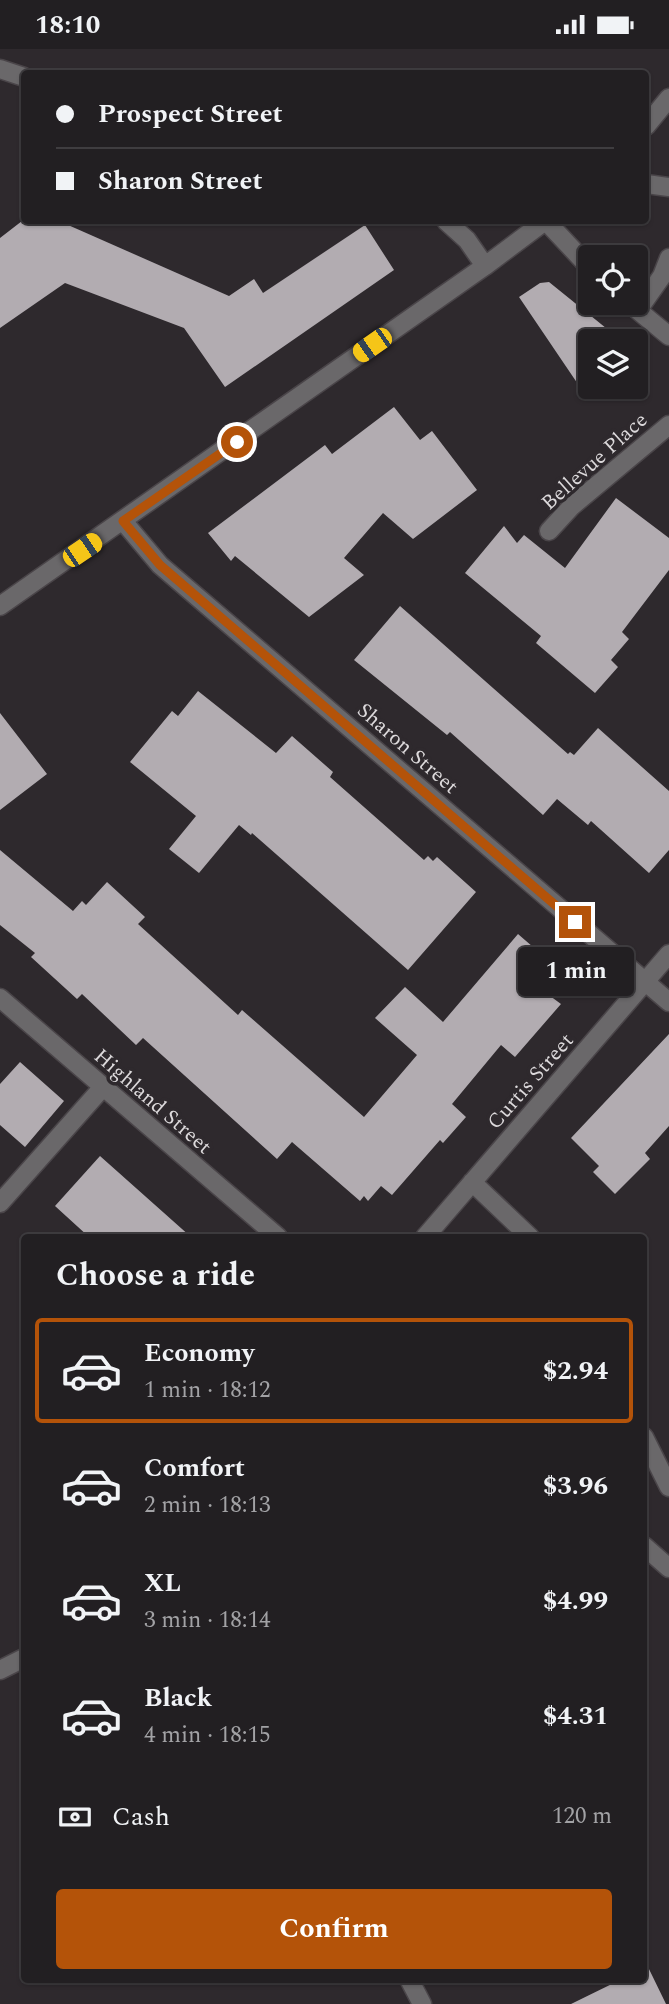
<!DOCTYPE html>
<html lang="en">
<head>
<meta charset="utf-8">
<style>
  body { margin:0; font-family:Spectral,serif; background:#2e2c2f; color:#f1f3f6; height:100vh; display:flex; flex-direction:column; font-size:26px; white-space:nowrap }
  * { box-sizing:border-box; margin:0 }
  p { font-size:23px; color:#a2a2a5 }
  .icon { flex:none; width:38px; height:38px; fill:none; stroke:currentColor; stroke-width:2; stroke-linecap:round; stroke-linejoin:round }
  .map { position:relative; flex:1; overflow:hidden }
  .drawer { position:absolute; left:21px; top:1185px; width:626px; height:749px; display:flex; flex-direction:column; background:#221f22; border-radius:7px; box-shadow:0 2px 5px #0004,0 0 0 2px #3f3d40 }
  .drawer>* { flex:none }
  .guide { position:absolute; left:21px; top:21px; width:628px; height:154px; border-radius:7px; box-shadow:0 2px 5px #0004,0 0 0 2px #3f3d40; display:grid; align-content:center; height:154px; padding:0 35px; background:#221f22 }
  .fabs { position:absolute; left:578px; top:196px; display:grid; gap:14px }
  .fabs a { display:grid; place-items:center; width:70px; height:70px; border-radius:7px; background:#221f22; box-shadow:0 2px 5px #0004,0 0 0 2px #3f3d40; font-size:35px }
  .end { position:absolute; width:32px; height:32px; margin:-16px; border:9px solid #b45309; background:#fff; box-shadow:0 0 0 4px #fff }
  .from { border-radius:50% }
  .bubble { position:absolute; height:49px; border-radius:7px; background:#221f22; box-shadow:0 2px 5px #0004,0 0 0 2px #3f3d40; font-size:23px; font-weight:700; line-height:49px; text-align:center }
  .car { position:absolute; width:21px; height:42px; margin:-21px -10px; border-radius:9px; box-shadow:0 0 5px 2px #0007; background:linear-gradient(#f5c518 24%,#345 0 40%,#f5c518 0 76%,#345 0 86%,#f5c518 0) }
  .guide b { display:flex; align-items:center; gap:24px; height:66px; font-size:26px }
  .guide b+b { border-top:2px solid #3f3d40 }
  .guide i { width:18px; height:18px; background:#f1f3f6 }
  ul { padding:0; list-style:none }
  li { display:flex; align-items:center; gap:21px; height:105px; margin:0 14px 10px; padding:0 21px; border:4px solid transparent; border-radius:7px }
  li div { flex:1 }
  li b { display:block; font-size:26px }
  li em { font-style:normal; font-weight:700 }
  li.active { border-color:#b45309 }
  li>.icon { width:63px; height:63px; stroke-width:1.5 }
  h2 { padding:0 35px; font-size:32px; line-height:84px }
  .pay { display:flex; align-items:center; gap:18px; height:77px; padding:0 35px; font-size:26px }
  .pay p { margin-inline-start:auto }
  .action { display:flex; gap:14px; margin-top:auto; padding:14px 35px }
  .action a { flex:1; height:80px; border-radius:7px; background:#b45309; color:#fff; font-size:28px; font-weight:700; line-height:80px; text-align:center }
  .status { display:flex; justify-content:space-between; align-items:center; height:49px; padding:0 35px; background:#221f22; direction:ltr }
  .status svg { height:19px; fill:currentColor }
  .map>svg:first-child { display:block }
  .building { fill:#b2acb1 }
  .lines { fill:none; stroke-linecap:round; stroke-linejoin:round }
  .minor-casing { stroke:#4a4549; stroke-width:21 }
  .minor { stroke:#6a686a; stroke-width:18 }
  .route { stroke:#b45309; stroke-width:9 }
  .labels { text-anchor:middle; stroke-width:7; stroke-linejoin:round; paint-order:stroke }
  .street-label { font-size:21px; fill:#dcd9db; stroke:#2e292d }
</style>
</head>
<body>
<div class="status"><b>18:10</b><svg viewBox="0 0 49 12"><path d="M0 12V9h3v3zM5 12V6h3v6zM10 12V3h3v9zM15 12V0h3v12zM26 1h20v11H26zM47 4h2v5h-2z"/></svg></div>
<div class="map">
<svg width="669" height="1955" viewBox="0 0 669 1955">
  <rect width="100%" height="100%" fill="#2e292d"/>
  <path class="building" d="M22,172H59L229,247L254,230L263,244L365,176L394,221L225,338L184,279L65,234L0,279V189Z
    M549,233L622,292H590V338H606L588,350L519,248L540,234Z
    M394,358L420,391L432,382L477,441L413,490L383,464L344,509L364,526L309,568L235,507L231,512L208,484L325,396L332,405Z
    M616,449L669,489V521L622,583L629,590L611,611L618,618L595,644L536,594L541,587L465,524L504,477L517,494L524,486L565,519Z
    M400,557L568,705L570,703L574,706L598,679L669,742V801L649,824L591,772L588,776L557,750L543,766L450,683L447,686L354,611Z
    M198,642L276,704L292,687L333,723L330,728L424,811L428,807L433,812L437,808L476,843L408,921L252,784L251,786L239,776L199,824L169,800L196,767L130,713L172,662L178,667Z
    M0,664L47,725L0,761Z
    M0,801L73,862L82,852L86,856L107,833L145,868L138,875L238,966L242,961L364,1068L417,1006L375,969L405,938L443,973L518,885L563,924L546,944L561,955L515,1008L501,996L452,1055L466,1068L443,1094L440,1091L392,1146L381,1137L368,1152L364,1147L360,1152L292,1093L277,1110L143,989L136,996L82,945L77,950L31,908L35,904L0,876Z
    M669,985V1077L645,1104L650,1110L615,1145L593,1123L599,1117L571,1089Z
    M20,1013L64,1052L25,1098L0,1076V1035Z
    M100,1107L191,1188H89L55,1157Z
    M648,1918L666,1955H571L622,1930H644V1920Z"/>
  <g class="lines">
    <g class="minor-casing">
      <path id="minor" d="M0,20L24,28
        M646,77L669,49
        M646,135L669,138
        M446,172L467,191L485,217
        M546,172L590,219
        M629,254L669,287
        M638,261L662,227L669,209
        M123,472L160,516L669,953
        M549,482L572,457L669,376
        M0,557L485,217L545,172
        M0,949L278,1188
        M472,1133L530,1188
        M0,1154L103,1038
        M425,1188L669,905
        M644,1388L669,1438
        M644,1497L669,1519
        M0,1621L24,1609
        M409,1930L422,1955"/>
    </g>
    <use href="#minor" class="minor"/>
  </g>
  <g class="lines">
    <path class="route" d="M237,393L123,472L160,516L575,873"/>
  </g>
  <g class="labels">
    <g class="street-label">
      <text transform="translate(594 412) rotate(-42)" y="7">Bellevue Place</text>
      <text transform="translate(408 699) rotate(41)" y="7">Sharon Street</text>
      <text transform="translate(530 1032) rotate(-49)" y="7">Curtis Street</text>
      <text transform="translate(153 1052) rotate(41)" y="7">Highland Street</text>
    </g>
  </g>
</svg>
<div class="fabs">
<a><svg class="icon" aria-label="locate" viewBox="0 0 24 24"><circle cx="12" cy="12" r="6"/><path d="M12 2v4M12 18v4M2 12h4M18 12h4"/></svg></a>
<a><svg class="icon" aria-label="layers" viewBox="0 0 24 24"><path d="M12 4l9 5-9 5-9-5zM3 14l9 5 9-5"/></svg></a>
</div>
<i class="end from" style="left:237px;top:393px"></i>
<i class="end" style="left:575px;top:873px"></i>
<div class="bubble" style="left:518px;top:898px;width:116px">1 min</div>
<i class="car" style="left:372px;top:296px;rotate:235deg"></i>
<i class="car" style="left:82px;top:501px;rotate:56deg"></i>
<div class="guide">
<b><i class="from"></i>Prospect Street</b>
<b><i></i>Sharon Street</b>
</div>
<section class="drawer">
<h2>Choose a ride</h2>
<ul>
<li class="active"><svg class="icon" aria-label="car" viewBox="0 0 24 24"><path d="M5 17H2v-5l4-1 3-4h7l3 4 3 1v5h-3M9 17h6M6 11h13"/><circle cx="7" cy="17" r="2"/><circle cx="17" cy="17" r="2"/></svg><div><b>Economy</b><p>1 min · 18:12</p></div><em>$2.94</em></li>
<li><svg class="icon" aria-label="car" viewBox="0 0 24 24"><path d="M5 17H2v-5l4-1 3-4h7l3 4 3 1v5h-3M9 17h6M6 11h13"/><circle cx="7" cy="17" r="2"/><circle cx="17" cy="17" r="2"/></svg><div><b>Comfort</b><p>2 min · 18:13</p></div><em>$3.96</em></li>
<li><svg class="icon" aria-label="car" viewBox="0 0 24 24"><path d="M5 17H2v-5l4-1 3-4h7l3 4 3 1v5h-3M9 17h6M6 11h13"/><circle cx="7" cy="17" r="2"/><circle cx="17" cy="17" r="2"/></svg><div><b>XL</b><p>3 min · 18:14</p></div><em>$4.99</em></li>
<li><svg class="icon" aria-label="car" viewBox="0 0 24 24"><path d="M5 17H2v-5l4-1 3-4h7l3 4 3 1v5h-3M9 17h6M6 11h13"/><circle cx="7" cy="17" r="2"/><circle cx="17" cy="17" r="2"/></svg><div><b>Black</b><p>4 min · 18:15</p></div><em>$4.31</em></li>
</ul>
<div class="pay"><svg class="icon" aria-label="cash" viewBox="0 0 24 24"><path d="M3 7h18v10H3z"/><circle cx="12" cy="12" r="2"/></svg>Cash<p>120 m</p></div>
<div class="action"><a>Confirm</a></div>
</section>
</div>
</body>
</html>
